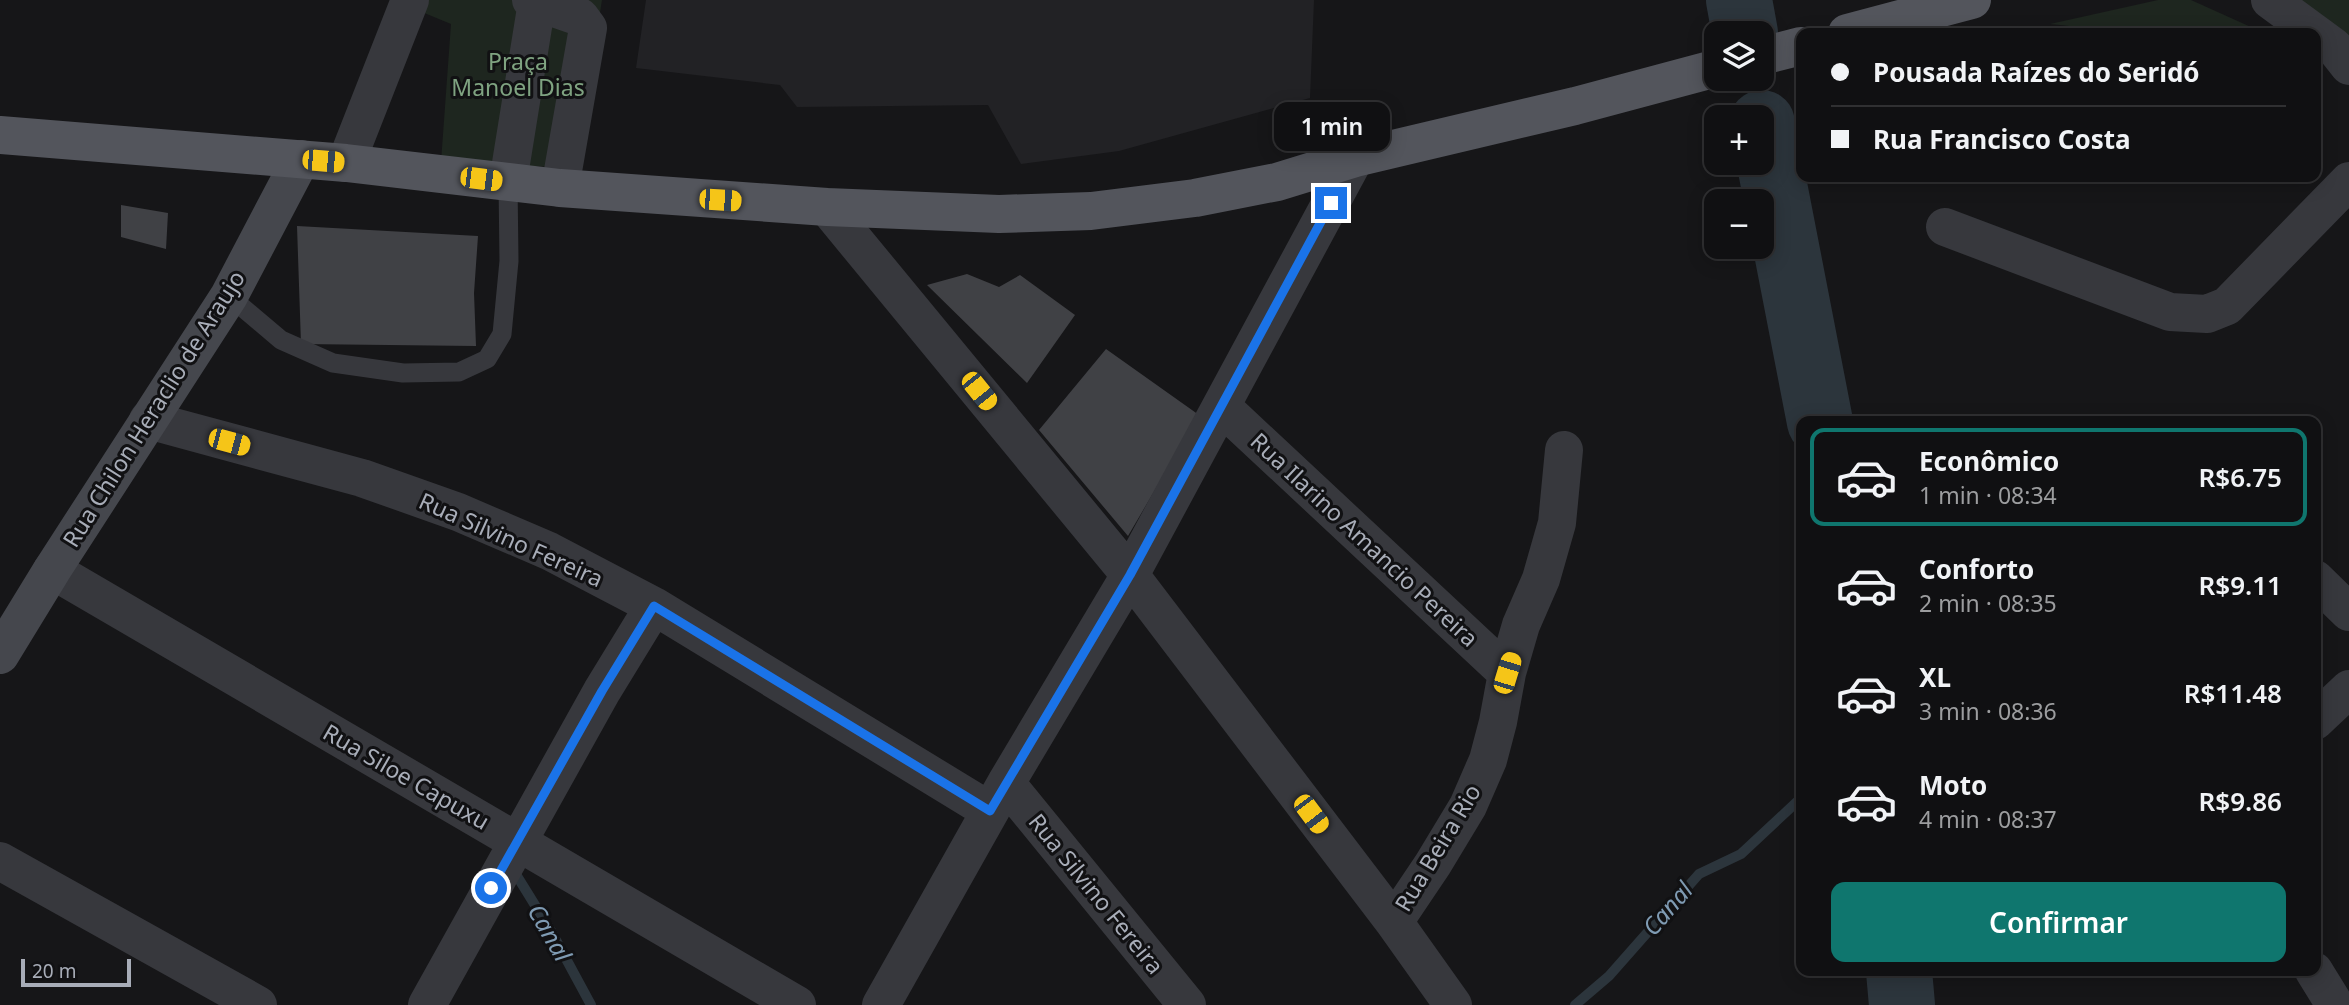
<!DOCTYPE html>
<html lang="pt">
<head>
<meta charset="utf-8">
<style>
  body { margin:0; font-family:"Noto Sans",sans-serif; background:#19191b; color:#f1f3f6; height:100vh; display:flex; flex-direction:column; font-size:26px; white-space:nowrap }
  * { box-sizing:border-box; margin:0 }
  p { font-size:23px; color:#9c9d9f }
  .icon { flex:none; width:38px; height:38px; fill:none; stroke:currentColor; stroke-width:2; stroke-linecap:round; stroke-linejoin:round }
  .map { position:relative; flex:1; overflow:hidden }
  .panel { position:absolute; left:1796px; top:416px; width:525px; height:560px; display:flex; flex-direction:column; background:#101012; border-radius:14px; box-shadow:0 4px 18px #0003,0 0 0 2px #303032 }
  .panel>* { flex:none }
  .hud { position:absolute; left:1796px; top:28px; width:525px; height:154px; border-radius:14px; box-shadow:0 4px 18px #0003,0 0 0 2px #303032; display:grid; align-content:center; height:154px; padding:0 35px; background:#101012 }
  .tools { position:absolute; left:1704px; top:21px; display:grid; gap:14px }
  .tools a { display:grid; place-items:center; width:70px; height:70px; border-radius:14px; background:#101012; box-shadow:0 4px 18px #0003,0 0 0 2px #303032; font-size:35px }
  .scale { position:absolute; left:21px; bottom:18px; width:110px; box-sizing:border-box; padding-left:7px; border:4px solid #a8adb8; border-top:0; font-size:19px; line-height:24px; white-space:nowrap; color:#a8adb8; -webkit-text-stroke:5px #111113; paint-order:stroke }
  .end { position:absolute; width:32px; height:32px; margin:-16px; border:9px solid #1a73e8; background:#fff; box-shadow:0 0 0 4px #fff }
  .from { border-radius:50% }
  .bubble { position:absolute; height:49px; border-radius:14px; background:#101012; box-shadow:0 4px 18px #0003,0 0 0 2px #303032; font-size:23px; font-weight:600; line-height:49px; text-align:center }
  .car { position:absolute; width:21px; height:42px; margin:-21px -10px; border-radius:9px; box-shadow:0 0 5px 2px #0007; background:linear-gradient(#f5c518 24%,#345 0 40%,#f5c518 0 76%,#345 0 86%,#f5c518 0) }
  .hud b { display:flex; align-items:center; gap:24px; height:66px; font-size:26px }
  .hud b+b { border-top:2px solid #303032 }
  .hud i { width:18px; height:18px; background:#f1f3f6 }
  ul { padding:12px 0 0; list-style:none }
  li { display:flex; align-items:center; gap:21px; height:98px; margin:0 14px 10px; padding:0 21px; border:4px solid transparent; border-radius:14px }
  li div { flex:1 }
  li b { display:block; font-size:26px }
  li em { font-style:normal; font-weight:600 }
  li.selected { border-color:#0f766e }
  li>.icon { width:63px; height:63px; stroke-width:1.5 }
  .cta { display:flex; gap:14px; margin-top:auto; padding:14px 35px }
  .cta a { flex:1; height:80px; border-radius:14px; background:#0f766e; color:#fff; font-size:28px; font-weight:600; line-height:80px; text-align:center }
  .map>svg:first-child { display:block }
  .built { fill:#222225 }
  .green { fill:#1e261f }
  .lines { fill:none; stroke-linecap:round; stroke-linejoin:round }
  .stream { stroke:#2c353c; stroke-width:10 }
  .river { stroke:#2c353c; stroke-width:66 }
  .building { fill:#404145 }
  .lane { stroke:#37383d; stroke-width:19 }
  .street { stroke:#37383d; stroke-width:38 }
  .secondary { stroke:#45474d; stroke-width:38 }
  .primary { stroke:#53555c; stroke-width:38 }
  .route { stroke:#1a73e8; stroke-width:9 }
  .labels { text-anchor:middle; stroke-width:6; stroke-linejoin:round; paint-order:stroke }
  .park-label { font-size:23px; fill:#7fa381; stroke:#111113 }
  .street-label { font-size:23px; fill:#a8adb8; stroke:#111113 }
  .water-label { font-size:24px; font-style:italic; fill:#7f9bb3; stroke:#111113 }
</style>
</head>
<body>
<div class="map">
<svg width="2349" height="1005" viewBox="0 0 2349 1005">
  <rect width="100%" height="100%" fill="#161618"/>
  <path class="built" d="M646,0H1314L1310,98L1119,151L1021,164L988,105L797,107L780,85L636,68Z"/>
  <path class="green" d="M424,0H602L575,168L441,162L451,24L417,10Z
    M2158,0H2191L2262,32L2136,33L2050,24Z
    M2298,0H2349V37Z"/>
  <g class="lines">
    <path class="stream" d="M512,868L551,931L591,1005
      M1575,1005L1609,976L1699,874L1741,854L1801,798"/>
    <path class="river" d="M1739,0L1745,33
      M1762,123L1820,422
      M1899,971L1902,1005"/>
  </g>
  <path class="building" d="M121,205L168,213L166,249L121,237Z
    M297,226L478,236L474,293L476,346L301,344Z
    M967,274L999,287L1020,275L1075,315L1027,383L927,285Z
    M1106,349L1199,415L1128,536L1039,430Z"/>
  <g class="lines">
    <path class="lane" d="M229,296L281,340L333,363L403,373L459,372L487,359L502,334L509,261L508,182"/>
    <path class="street" d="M531,0L580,17L588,28L560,188
      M2270,0L2315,33
      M2315,33L2334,47L2349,66
      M346,163L410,0
      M508,182L537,2
      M827,207L1130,575L1394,922L1453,1005
      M1945,227L2170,312L2207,314L2227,306L2349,181
      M1222,407L1507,673
      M148,420L362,478L458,512L549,551L654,606L990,811
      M52,570L797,1005
      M2315,579L2349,612
      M2315,721L2349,689
      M1006,783L1187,1005
      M0,861L258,1005
      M1394,922L1433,864L1468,806L1488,760L1498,722L1507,673L1521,625L1541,579L1557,523L1564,450
      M2314,971L2335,1005
      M427,1005L602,691L654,606
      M881,1005L1006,783L1130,575L1355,158"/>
    <path class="secondary" d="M0,655L52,570L229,296L301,159"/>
    <path class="primary" d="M1847,33L1972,0
      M1762,56L1801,46
      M0,135L346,163L560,188L827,207L999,214L1091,211L1195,198L1277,182L1355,158L1575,106L1717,68"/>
  </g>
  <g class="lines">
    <path class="route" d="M491,888L602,691L654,606L990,811L1130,575L1331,203"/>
  </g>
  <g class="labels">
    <g class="park-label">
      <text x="518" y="70">Praça<tspan x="518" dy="26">Manoel Dias</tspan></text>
    </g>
    <g class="street-label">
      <text transform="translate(154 409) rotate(-58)" y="8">Rua Chilon Heraclio de Araujo</text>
      <text transform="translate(511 540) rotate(24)" y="8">Rua Silvino Fereira</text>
      <text transform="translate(1364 540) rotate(43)" y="8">Rua Ilarino Amancio Pereira</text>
      <text transform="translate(406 777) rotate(30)" y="8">Rua Siloe Capuxu</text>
      <text transform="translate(1438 848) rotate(-59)" y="8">Rua Beira Rio</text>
      <text transform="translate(1096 894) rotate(51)" y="8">Rua Silvino Fereira</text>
    </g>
    <g class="water-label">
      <text transform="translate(1668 909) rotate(-49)" y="8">Canal</text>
      <text transform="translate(549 933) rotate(60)" y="8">Canal</text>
    </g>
  </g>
</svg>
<div class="tools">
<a><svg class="icon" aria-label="layers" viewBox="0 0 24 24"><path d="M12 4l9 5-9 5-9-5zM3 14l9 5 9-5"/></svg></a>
<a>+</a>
<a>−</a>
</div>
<div class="scale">20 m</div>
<i class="end from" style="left:491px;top:888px"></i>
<i class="end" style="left:1331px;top:203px"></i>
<div class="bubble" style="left:1274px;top:102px;width:116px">1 min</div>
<i class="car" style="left:323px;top:161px;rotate:95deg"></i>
<i class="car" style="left:481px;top:179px;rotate:97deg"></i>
<i class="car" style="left:720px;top:200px;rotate:94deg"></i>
<i class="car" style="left:979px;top:391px;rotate:141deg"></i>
<i class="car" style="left:229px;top:442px;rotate:105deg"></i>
<i class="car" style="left:1507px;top:673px;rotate:17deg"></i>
<i class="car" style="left:1311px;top:814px;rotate:143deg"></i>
<div class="hud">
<b><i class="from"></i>Pousada Raízes do Seridó</b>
<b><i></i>Rua Francisco Costa</b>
</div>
<section class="panel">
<ul>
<li class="selected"><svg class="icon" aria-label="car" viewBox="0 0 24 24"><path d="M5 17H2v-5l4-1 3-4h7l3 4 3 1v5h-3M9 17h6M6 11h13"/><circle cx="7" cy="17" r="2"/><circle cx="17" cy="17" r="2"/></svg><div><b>Econômico</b><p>1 min · 08:34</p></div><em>R$6.75</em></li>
<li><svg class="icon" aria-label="car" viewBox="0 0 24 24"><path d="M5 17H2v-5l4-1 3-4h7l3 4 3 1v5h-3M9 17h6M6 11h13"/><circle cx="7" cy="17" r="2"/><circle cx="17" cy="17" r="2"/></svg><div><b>Conforto</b><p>2 min · 08:35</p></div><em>R$9.11</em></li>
<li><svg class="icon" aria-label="car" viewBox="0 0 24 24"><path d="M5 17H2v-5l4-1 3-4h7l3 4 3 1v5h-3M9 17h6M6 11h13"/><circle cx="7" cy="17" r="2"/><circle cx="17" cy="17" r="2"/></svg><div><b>XL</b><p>3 min · 08:36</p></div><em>R$11.48</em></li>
<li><svg class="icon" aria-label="car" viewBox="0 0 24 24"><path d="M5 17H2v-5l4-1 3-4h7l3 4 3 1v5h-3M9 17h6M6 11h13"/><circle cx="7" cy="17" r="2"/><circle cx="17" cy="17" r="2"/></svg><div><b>Moto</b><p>4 min · 08:37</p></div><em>R$9.86</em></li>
</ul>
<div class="cta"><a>Confirmar</a></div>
</section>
</div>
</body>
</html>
